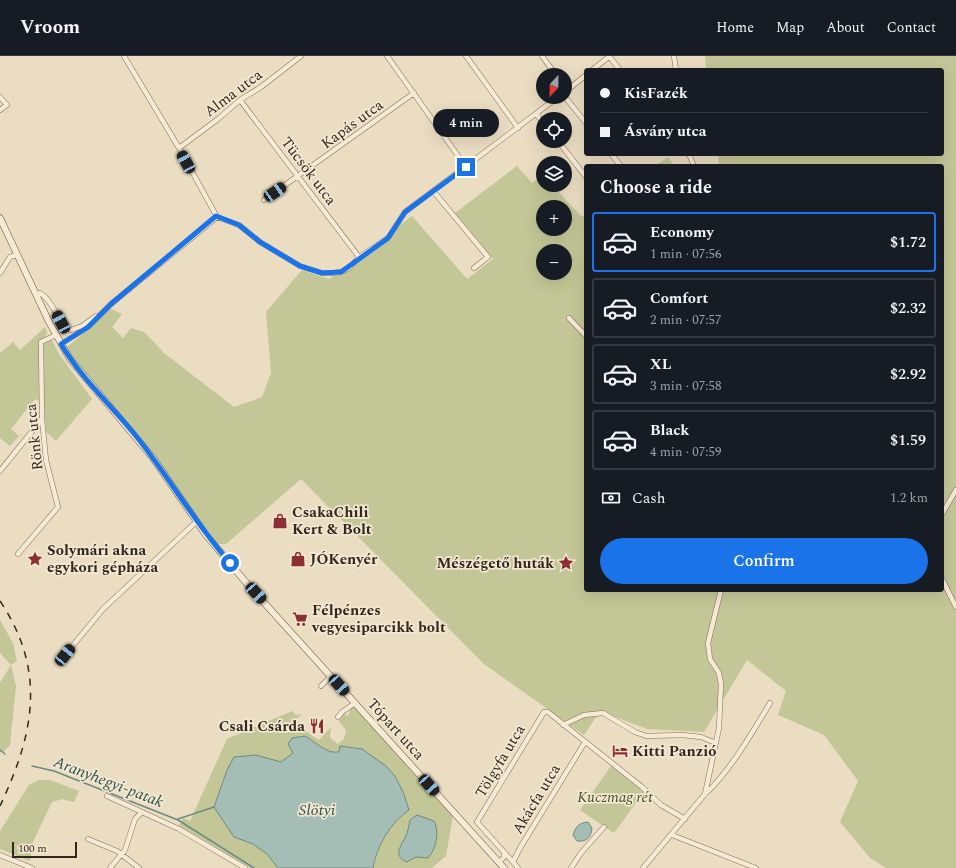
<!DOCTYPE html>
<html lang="en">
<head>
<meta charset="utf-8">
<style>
  body { margin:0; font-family:Spectral,serif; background:#20242c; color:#f1f3f6; height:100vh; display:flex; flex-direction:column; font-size:15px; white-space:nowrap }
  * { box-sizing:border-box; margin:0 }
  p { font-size:13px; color:#9ea1a6 }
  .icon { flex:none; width:22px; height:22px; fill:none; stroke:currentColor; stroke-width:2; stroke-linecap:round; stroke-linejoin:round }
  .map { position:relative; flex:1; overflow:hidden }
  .details { position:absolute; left:584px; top:108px; width:360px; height:428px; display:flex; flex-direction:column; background:#171b24; border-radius:4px; box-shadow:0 4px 16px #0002 }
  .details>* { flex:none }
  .top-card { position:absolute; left:584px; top:12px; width:360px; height:88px; border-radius:4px; box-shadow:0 4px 16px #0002; display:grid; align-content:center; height:88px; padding:0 16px; background:#171b24 }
  .needle { width:26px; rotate:202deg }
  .controls { position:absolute; left:536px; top:12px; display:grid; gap:8px }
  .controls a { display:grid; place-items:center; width:36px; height:36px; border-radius:50%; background:#171b24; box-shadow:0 4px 16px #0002; font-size:20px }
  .scale { position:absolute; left:12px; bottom:10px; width:65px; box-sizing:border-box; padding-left:4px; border:2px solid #33271d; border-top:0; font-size:11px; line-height:14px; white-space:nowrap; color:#33271d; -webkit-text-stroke:3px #f2e7d0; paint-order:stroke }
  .end { position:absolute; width:18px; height:18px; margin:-9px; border:5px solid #1a73e8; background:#fff; box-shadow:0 0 0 2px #fff }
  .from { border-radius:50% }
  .bubble { position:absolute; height:28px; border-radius:14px; background:#171b24; box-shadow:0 4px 16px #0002; font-size:13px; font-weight:600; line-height:28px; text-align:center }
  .car { position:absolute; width:12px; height:24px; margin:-12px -6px; border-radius:5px; box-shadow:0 0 3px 1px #0007; background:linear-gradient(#222 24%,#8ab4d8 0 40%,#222 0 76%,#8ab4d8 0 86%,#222 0) }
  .top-card b { display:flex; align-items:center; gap:14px; height:38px; font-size:15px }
  .top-card b+b { border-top:1px solid #363941 }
  .top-card i { width:10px; height:10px; background:#f1f3f6 }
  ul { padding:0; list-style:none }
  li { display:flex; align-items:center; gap:12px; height:60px; margin:0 8px 6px; padding:0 8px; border:2px solid #363941; border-radius:4px }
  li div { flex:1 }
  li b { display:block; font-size:15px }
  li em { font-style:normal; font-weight:600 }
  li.current { border-color:#1a73e8 }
  li>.icon { width:36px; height:36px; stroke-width:1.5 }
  h2 { padding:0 16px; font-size:18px; line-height:48px }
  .pay { display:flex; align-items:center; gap:10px; height:44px; padding:0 16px; font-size:15px }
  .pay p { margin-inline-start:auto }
  .primary-button { display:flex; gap:8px; margin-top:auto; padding:8px 16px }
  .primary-button a { flex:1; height:46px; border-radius:24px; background:#1a73e8; color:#fff; font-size:16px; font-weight:600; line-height:46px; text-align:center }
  header { display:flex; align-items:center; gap:24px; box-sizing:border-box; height:56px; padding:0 20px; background:#171b24; border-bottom:1px solid #363941 }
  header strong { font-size:19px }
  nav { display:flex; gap:22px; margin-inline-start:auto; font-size:14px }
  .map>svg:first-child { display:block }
  .green { fill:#c3c797; fill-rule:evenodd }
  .water { fill:#a4bdb5; stroke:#6c8a81 }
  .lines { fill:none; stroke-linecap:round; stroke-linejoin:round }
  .stream { stroke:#6c8a81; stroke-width:1.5 }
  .minor-casing { stroke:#826e5a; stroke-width:5.5 }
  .secondary-casing { stroke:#64503e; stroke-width:7 }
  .minor { stroke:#f6ead4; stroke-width:4.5 }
  .secondary { stroke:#f6ead4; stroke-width:6 }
  .rail { stroke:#33271d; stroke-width:1.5; stroke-dasharray:7 7; stroke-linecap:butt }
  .route { stroke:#1a73e8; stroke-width:5 }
  .labels { text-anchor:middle; stroke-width:3.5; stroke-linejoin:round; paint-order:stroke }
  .street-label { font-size:15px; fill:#33271d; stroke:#f2e7d0 }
  .poi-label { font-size:15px; font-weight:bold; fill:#33271d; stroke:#f2e7d0; text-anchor:start }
  .park-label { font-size:15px; font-style:italic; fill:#454e26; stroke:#f2e7d0 }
  .water-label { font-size:16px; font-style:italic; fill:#2e524e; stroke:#f2e7d0 }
</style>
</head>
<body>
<header>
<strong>Vroom</strong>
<nav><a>Home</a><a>Map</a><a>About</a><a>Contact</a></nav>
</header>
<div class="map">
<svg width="956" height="812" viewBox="0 0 956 812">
  <rect width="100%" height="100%" fill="#eaddc2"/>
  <path class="green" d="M705,0H956V812H886L870,802L840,766L858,725L824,679L778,659L786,635L747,604L704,676L647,673L600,655L584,679L484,608L301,423L226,488H218L65,293L88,273L109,252L122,258L112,271L123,282L131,272L144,276L164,297L234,351L262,341L271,317L266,256L302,214L329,223L412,160L467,223L493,203L455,157L517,110L532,127L543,120V129H552L582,161L586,158V534H942V110H719L718,98H942V14H706ZM543,151H565V173H543ZM543,195H565V217H543Z
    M668,101L674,110H655Z
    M45,271L47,276L44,284H52L59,298L92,343L56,385L46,376L44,347L35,343L11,373L19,380L10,390L0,382V297L13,286L20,294Z
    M0,564L13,587L17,605L11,609L16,630L10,689L3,696L0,693V627L11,609L0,597Z
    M354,651L453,760L446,800L432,812H373C377,790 390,767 409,754L404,738L395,720L386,710L362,693L340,690L339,696C328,698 320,691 312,684L281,706L256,699L227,714L221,730L234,781L253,788L267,798L279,812H250L179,770L183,762L190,765L227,683L292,655L296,659L302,658L295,664L300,667L298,670L319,684L331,671L330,682L338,688L344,683L346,674L339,666L341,656L348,660L351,652ZM410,764L422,802L416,801L411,803L406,780Z
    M611,710L644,736L614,777L580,754Z
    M39,724H50L79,735L74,746L63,743L52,746L31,790V803L29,805L0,793V775L29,729Z"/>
  <path class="water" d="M305,680C316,686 326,698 339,696L340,690L362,693L386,710L395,720L404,738L409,754C390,767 377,790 373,812H278L267,798L253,788L234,781L214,751L227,714L234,701L256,699L281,706L293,697L288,688L292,682Z
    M417,759L434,765C440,776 436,793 428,802L416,801L407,806C392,800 401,790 406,780C408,775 409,769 410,764Z
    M588,766L592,772C591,782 586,786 577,785L573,779C576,770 579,767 588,766Z"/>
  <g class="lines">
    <path class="stream" d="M0,694L5,698
      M32,710L54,715L178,764L254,812
      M178,763L214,751"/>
    <g class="minor-casing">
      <path id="minor" d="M124,0L179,92L217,161
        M387,0L466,111
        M466,0L518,72
        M542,0L556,19
        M609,0L620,14
        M674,0L676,14
        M592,14L610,0
        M565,36L586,19
        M0,41L7,49L0,54
        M565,41L586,67
        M240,44L359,201
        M536,58L543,66
        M558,85L586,121
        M179,92L218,63L240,44L261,31L301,0
        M611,98L621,110
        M689,98L694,110
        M434,136L488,201L474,212
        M264,144L414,37
        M217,161L239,169L260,186L300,210L322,217H331L341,216L349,212L359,201L388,182L405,156L558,41
        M0,217L10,201L17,199
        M36,239L40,237C55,246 56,266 71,274L82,270L96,260
        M569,262L586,280
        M61,288L88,271L111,248L217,161
        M0,415L42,363
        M942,458L956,434
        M18,498L58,451L46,404L42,363L41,286L56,279
        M942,523L956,551
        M65,599L103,553L196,466
        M321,630L331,620
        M338,661L342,656L355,647
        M563,669L584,659L603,657L635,676L646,680L682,679L701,681L716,687
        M705,738L719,672L721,628L719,617L710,603L708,587L721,534
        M107,740L179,773L245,812
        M672,779L756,812
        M88,783L117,795L139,812
        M504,796L513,806
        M0,799L32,812
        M499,806L504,801V796L477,766L544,656H548L642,731L661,749L685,763
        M110,812L125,794L135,763L141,757
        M518,812L513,806L520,792L585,686
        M571,812L581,797L604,771
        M643,812L705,738C728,718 754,674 770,647"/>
    </g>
    <g class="secondary-casing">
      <path id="secondary" d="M0,162L49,266L70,303L153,402L206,479L249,530L504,812"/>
    </g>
    <use href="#minor" class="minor"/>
    <use href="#secondary" class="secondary"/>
    <path class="rail" d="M0,545C47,615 34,678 0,750"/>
  </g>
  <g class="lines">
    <path class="route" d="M230,507C195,467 169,421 136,380C111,349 81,322 61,288L88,271L111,248L216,160L239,169L260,186L300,210L322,217L341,216L388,182L405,156L466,111"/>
  </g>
  <defs>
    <g id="shop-bare" transform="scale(1.2)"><path d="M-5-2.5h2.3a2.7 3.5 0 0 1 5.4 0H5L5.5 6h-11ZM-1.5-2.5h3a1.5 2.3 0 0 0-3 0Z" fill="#8c2f33" stroke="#f2e7d0" stroke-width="2.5" paint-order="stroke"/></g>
    <g id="sight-bare" transform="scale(1.2)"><path d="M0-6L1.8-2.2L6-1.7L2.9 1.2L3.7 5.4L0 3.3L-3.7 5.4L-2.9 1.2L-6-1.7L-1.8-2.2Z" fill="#8c2f33" stroke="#f2e7d0" stroke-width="2.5" paint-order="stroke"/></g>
    <g id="supermarket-bare" transform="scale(1.2)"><path d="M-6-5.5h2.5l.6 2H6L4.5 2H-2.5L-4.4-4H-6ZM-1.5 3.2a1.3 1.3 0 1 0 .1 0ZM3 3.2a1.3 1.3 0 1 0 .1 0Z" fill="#8c2f33" stroke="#f2e7d0" stroke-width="2.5" paint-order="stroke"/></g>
    <g id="restaurant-bare" transform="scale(1.2)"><path d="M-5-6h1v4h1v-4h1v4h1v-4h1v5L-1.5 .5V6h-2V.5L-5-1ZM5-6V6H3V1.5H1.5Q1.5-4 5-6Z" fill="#8c2f33" stroke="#f2e7d0" stroke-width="2.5" paint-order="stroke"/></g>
    <g id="hotel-bare" transform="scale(1.2)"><path d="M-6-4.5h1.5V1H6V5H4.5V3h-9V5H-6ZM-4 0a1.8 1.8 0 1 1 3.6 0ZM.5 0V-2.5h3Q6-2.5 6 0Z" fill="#8c2f33" stroke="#f2e7d0" stroke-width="2.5" paint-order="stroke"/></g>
  </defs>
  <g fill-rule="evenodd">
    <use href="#shop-bare" x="280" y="465"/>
    <use href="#sight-bare" x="35" y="503"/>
    <use href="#shop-bare" x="298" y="503"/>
    <use href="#sight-bare" x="566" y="507"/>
    <use href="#supermarket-bare" x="300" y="563"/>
    <use href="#restaurant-bare" x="317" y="670"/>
    <use href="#hotel-bare" x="620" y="695"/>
  </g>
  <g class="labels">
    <g class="street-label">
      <text transform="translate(233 37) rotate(-37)" y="5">Alma utca</text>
      <text transform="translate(352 68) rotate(-36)" y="5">Kapás utca</text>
      <text transform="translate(309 115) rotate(53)" y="5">Tücsök utca</text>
      <text transform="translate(34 381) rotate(-96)" y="5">Rönk utca</text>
      <text transform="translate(396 673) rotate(48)" y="5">Tópart utca</text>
      <text transform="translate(500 705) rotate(-59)" y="5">Tölgyfa utca</text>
      <text transform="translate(536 743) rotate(-59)" y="5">Akácfa utca</text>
    </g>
    <g class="poi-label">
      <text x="292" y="461">CsakaChili<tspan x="292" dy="17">Kert &amp; Bolt</tspan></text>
      <text x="47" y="499">Solymári akna<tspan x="47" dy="17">egykori gépháza</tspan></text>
      <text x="310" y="508">JÓKenyér</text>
      <text x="554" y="512" text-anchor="end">Mészégető huták</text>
      <text x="312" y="559">Félpénzes<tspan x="312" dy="17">vegyesiparcikk bolt</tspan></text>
      <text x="305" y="675" text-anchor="end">Csali Csárda</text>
      <text x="632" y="700">Kitti Panzió</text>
    </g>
    <g class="park-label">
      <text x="615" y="746">Kuczmag rét</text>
    </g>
    <g class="water-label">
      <text transform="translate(109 725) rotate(21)" y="6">Aranyhegyi-patak</text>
      <text x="317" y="759">Slötyi</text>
    </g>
  </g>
</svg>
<div class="controls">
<a><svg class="needle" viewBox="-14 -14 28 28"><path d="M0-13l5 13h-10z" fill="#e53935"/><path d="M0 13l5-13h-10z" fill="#9ea1a6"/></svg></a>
<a><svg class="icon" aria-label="locate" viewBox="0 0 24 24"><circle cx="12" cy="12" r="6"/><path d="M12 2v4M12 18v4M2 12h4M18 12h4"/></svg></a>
<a><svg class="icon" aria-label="layers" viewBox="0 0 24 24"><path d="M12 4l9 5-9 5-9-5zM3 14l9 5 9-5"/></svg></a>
<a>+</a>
<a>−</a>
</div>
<div class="scale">100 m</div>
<i class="end from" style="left:230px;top:507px"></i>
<i class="end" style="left:466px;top:111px"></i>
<div class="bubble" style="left:433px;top:53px;width:66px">4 min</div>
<i class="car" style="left:186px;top:106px;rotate:331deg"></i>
<i class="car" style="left:275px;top:136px;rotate:56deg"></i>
<i class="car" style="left:61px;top:266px;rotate:332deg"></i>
<i class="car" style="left:256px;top:537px;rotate:138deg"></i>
<i class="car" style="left:65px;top:599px;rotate:39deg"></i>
<i class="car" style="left:339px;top:629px;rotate:138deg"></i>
<i class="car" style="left:429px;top:729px;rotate:138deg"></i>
<div class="top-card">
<b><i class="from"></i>KisFazék</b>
<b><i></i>Ásvány utca</b>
</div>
<section class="details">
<h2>Choose a ride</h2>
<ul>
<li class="current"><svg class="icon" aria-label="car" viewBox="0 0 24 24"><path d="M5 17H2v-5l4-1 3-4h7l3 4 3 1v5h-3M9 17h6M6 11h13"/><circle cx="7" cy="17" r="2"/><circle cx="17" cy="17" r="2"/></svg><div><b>Economy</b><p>1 min · 07:56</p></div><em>$1.72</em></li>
<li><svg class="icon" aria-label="car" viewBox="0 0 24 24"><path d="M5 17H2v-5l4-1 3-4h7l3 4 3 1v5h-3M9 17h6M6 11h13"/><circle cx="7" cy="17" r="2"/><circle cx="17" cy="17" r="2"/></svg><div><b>Comfort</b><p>2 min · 07:57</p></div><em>$2.32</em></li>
<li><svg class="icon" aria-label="car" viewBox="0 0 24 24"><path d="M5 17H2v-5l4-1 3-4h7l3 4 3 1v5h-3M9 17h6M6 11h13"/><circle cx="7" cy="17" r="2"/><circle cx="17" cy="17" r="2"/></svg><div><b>XL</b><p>3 min · 07:58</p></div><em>$2.92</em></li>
<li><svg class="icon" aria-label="car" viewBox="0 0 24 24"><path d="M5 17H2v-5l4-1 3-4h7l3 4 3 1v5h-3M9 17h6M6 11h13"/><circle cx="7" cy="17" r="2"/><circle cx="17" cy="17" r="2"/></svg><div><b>Black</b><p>4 min · 07:59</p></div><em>$1.59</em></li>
</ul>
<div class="pay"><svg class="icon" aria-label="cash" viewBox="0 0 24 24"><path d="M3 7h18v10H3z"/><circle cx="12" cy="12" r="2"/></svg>Cash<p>1.2 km</p></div>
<div class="primary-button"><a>Confirm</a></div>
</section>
</div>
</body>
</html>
